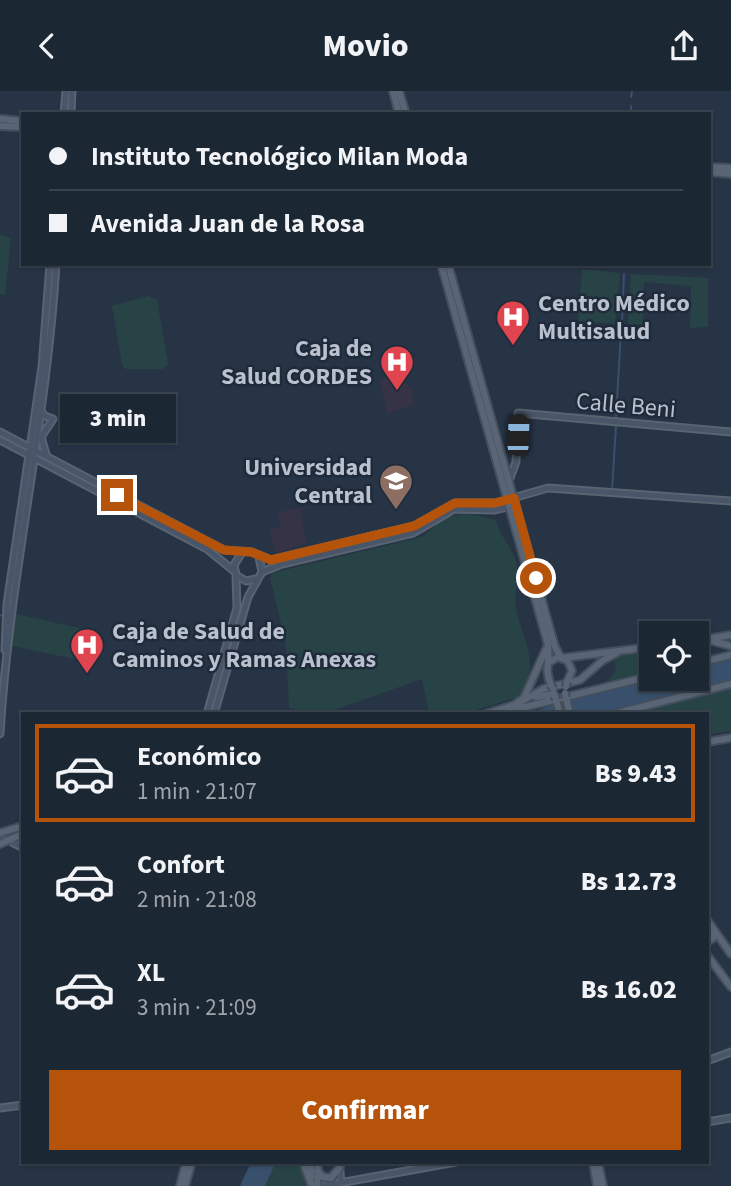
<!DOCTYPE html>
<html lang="es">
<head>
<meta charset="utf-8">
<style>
  body { margin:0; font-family:"Source Sans 3",sans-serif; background:#252f3c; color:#f1f3f6; height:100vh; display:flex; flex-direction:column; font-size:26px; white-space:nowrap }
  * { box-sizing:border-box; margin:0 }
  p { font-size:23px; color:#a0a5ac }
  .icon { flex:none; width:38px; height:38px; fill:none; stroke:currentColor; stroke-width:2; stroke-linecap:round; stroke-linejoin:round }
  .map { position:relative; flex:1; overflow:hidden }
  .side { position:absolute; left:21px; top:621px; width:688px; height:452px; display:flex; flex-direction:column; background:#1c2734; border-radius:0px; box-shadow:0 2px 5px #0004,0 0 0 2px #3a444f }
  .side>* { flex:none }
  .guide { position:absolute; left:21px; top:21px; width:690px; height:154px; border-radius:0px; box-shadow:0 2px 5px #0004,0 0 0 2px #3a444f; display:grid; align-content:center; height:154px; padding:0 28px; background:#1c2734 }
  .fabs { position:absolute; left:639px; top:530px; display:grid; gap:14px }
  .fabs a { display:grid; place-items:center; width:70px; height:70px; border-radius:0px; background:#1c2734; box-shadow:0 2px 5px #0004,0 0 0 2px #3a444f; font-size:35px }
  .end { position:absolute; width:32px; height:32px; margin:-16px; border:9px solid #b45309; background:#fff; box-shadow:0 0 0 4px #fff }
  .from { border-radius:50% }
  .bubble { position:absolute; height:49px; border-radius:0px; background:#1c2734; box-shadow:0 2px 5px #0004,0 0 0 2px #3a444f; font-size:23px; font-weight:800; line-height:49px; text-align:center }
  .car { position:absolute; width:21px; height:42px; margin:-21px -10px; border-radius:9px; box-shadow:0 0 5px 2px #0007; background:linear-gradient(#222 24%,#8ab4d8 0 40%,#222 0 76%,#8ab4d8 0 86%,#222 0) }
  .guide b { display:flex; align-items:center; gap:24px; height:66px; font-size:26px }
  .guide b+b { border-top:2px solid #3a444f }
  .guide i { width:18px; height:18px; background:#f1f3f6 }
  ul { padding:12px 0 0; list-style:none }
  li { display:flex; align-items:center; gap:21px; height:98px; margin:0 14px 10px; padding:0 14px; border:4px solid transparent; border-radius:0px }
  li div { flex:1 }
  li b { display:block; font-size:26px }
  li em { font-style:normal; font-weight:800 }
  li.current { border-color:#b45309 }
  li>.icon { width:63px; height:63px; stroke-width:1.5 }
  .button { display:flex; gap:14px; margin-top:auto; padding:14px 28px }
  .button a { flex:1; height:80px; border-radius:0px; background:#b45309; color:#fff; font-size:28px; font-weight:800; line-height:80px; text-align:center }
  header { display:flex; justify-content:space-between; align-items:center; height:91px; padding:0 28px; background:#1c2734; font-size:32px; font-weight:800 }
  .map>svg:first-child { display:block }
  .medical { fill:#353345 }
  .green { fill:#284346 }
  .water { fill:#39506d }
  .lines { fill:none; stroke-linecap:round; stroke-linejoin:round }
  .stream { stroke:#39506d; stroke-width:2 }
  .secondary-casing { stroke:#596472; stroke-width:9 }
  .primary-casing { stroke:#444f5e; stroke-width:10 }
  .secondary { stroke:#495568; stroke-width:5 }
  .primary { stroke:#596574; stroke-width:6 }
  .primary-bridge-casing { stroke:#444f5e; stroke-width:10; stroke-linecap:butt }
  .primary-bridge { stroke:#596574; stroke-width:6 }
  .route { stroke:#b45309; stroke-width:9 }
  .labels { text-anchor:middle; stroke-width:5; stroke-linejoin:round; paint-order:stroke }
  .poi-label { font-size:24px; font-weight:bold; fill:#b9c1ce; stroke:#1f2b3a; text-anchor:start }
  .street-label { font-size:24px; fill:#b9c1ce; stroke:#1f2b3a }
</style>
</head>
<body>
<header><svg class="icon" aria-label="back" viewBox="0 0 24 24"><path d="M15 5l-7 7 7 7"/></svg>Movio<svg class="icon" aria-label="share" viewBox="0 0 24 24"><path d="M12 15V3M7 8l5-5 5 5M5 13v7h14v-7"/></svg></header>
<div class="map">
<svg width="731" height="1095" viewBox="0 0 731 1095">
  <rect width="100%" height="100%" fill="#263445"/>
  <path class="medical" d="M403,279L404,292L412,296L413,314L387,323L380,290Z
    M301,416L306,453L275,462L270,440L280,435L278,421Z"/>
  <path class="green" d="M0,143L11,147L5,204L0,203Z
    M582,178L620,182L615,233L578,230Z
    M631,183L708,187V236L690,237L691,195L644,191L643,234L628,233Z
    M148,205L157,209L168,273L163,278H126L122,274L112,215Z
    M466,422L496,429C499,444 510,453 515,468C521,484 513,499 516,516C523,554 540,566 522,605L468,621V623H429L422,588L326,622L313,623L289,617L286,553L270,487L272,482L422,446L444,427Z
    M16,523L88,539L84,570L12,555Z
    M651,560V582L605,592L616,580L614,566Z
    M731,596V640L707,644V623H628Z
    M276,1071H302L307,1095H265Z"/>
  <path class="water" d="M731,567V591L605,623H529C582,600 639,588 696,588L697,575Z
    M251,1071H276L265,1095H240Z"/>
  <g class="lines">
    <path class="stream" d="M631,6L632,0
      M631,15V23
      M67,23L69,0
      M625,176V173
      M622,232L624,183
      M616,326L621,241
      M612,399L616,335
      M18,456L21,437
      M0,525L1,524"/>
    <g class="secondary-casing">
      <path id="secondary" d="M64,23L66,0
        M71,23L72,0
        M41,320L45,325L53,328L41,346L46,363
        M0,341L224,459L252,461L271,469L414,435L455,412H495L548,397L731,410
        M0,349L207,458L234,480
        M509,390L516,371L518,322L731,341
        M241,463L234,474L236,484L246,490L256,488
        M262,481L282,473L413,442L454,418L494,419L512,415
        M5,559L7,513L42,276L50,173
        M207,623L237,517L236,484
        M214,623L248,506L262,481L259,466
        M0,643C9,486 47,331 56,173
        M0,745L23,757
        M707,970L731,961
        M0,1017L23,1014
        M707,1031L731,1027
        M339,1071L341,1092
        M323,1095L456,1071"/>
    </g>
    <g class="primary-casing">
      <path id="primary" d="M393,0L399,23
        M399,0L406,23
        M0,28L23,30
        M0,35L23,36
        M709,76L731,77
        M709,81L731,83
        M441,173L547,550C552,568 543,576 551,594
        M448,173L555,556L561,567
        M709,549L731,555
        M696,550L731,544
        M562,567L651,556
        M548,572L558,566L568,570L572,580L567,591
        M696,573L731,564
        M536,606L554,603
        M566,607L570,623
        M556,609L560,623
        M519,612L543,598L580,589L602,570L620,560
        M517,618L651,585
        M486,623L514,614L524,607L546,558
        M502,623L518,618
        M614,623L731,593
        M707,651L731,647
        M0,742L23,735
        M0,753L23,743
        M707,829L731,863
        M707,851L713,847L714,839
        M707,864L731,896
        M303,1071L312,1095
        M593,1071L597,1095
        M598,1071L603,1095
        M317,1079L323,1086L331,1087L340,1076
        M311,1087V1071
        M180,1095L186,1071
        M185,1095L192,1071
        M317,1095L318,1071"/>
    </g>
    <use href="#secondary" class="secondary"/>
    <use href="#primary" class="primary"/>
    <g class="primary-bridge-casing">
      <path id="primary-bridge" d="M551,594L553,598
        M566,596L567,591
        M565,602L566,607
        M555,605L556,609"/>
    </g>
    <use href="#primary-bridge" class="primary-bridge"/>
  </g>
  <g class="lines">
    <path class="route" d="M117,404L224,459L251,461L271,469L414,435L455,412H495L514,407L536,487"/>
  </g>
  <defs>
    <g id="hospital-pin" transform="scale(1.75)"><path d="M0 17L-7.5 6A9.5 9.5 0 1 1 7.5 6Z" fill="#e0444e" stroke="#1f2b3a"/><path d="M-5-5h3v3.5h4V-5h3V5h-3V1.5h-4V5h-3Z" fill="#fff"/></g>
    <g id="university-pin" transform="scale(1.75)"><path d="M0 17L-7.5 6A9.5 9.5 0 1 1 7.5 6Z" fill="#8d6e63" stroke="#1f2b3a"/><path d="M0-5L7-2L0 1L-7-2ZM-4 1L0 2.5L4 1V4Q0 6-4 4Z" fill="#fff"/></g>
  </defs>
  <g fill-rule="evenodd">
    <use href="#hospital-pin" x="513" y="226"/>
    <use href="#hospital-pin" x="397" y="271"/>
    <use href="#university-pin" x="396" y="390"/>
    <use href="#hospital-pin" x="87" y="554"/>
  </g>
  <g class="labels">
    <g class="poi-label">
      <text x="538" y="220">Centro Médico<tspan x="538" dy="28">Multisalud</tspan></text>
      <text x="372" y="265" text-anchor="end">Caja de<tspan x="372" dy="28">Salud CORDES</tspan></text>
      <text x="372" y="384" text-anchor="end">Universidad<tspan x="372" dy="28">Central</tspan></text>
      <text x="112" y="548">Caja de Salud de<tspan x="112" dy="28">Caminos y Ramas Anexas</tspan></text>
    </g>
    <g class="street-label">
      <text transform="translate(626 314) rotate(5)" y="8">Calle Beni</text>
    </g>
  </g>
</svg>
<div class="fabs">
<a><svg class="icon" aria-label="locate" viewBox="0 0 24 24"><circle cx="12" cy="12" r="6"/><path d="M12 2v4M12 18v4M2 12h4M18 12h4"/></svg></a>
</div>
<i class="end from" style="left:536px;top:487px"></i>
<i class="end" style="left:117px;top:404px"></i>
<div class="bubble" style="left:60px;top:303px;width:116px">3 min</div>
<i class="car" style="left:518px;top:344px;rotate:2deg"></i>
<div class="guide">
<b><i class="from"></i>Instituto Tecnológico Milan Moda</b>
<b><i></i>Avenida Juan de la Rosa</b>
</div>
<section class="side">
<ul>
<li class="current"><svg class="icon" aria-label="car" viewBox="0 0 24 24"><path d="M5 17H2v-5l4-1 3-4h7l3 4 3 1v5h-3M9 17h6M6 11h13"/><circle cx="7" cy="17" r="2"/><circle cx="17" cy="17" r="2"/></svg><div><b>Económico</b><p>1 min · 21:07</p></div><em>Bs 9.43</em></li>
<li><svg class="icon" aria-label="car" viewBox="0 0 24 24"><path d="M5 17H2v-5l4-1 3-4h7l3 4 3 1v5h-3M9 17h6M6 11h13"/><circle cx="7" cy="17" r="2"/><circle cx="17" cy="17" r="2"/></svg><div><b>Confort</b><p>2 min · 21:08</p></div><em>Bs 12.73</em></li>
<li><svg class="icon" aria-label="car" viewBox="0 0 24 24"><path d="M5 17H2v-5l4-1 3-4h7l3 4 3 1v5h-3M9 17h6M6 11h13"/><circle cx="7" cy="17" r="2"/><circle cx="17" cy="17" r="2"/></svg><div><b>XL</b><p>3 min · 21:09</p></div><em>Bs 16.02</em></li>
</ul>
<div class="button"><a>Confirmar</a></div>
</section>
</div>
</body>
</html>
